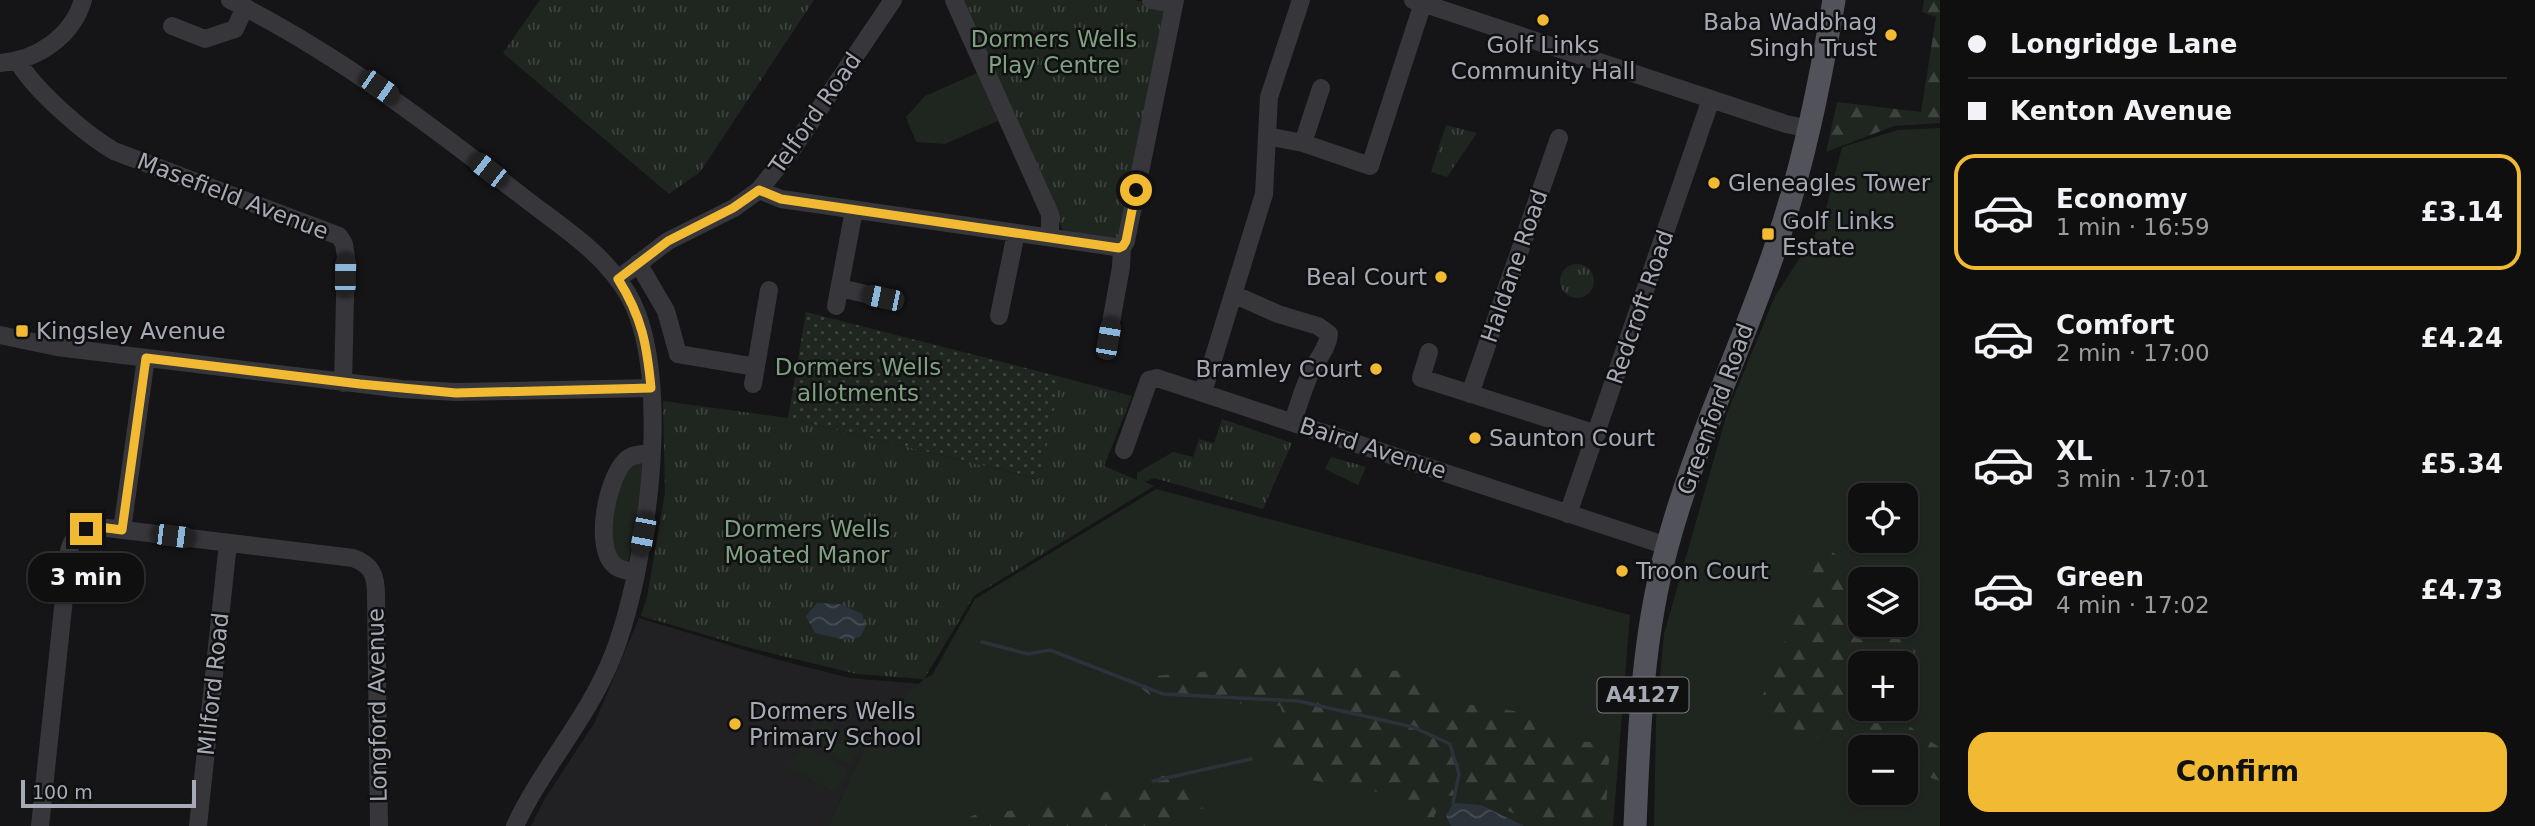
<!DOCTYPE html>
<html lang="en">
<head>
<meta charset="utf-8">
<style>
  body { margin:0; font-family:"DejaVu Sans",sans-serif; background:#1e1d1e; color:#f1f3f6; height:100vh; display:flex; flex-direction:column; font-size:26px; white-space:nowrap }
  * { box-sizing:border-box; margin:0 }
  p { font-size:23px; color:#9c9c9f }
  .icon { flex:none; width:38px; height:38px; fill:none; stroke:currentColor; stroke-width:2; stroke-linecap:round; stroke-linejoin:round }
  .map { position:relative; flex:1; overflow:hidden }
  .panel { display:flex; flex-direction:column; background:#100f10; width:595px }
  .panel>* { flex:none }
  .guide { display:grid; align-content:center; height:154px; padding:0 28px; background:#100f10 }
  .tools { position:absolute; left:1848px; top:483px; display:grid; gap:14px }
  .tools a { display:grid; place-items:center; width:70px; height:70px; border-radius:14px; background:#100f10; box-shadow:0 2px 5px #0004,0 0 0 2px #302f30; font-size:35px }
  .scale { position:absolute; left:21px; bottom:18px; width:175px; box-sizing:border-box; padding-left:7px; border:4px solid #a6aab6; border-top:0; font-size:19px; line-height:24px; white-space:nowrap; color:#a6aab6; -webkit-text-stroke:5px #101011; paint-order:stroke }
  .end { position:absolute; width:32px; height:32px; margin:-16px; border:9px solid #f1ba32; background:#111; box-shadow:0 0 0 4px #111 }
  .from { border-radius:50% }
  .bubble { position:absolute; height:49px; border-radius:21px; background:#100f10; box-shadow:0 2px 5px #0004,0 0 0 2px #302f30; font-size:23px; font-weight:700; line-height:49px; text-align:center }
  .car { position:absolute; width:21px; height:42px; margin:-21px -10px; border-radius:9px; box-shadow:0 0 5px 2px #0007; background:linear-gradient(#222 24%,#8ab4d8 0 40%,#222 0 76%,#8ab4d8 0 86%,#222 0) }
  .guide b { display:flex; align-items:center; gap:24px; height:66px; font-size:26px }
  .guide b+b { border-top:2px solid #302f30 }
  .guide i { width:18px; height:18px; background:#f1f3f6 }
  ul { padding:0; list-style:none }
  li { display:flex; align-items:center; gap:21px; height:116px; margin:0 14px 10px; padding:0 14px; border:4px solid transparent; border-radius:21px }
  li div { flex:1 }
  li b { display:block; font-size:26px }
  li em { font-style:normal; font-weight:700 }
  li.active { border-color:#f1ba32 }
  li>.icon { width:63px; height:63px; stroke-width:1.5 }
  .cta { display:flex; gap:14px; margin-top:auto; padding:14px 28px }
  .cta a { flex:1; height:80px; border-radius:21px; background:#f1ba32; color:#111; font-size:28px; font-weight:700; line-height:80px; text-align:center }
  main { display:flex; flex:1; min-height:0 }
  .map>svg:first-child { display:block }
  .built { fill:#212123 }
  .grass { fill:#1f2620; fill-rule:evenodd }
  .forest { fill:url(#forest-firs) }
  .park { fill:url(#park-tufts) }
  .garden { fill:url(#garden-dots) }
  .water { fill:url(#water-waves) }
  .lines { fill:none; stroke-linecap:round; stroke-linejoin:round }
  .stream { stroke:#2b333a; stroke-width:3.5 }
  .minor { stroke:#36363b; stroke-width:18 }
  .major { stroke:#52535a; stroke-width:23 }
  .route { stroke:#f1ba32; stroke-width:9 }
  .poi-dot { fill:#f1ba32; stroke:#101011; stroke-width:2.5 }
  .labels { text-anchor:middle; stroke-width:5; stroke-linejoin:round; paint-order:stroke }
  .shield { fill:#101011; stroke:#797c84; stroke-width:2 }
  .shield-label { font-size:21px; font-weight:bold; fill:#a6aab6 }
  .poi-label { font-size:23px; fill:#a6aab6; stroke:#101011; text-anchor:start }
  .park-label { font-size:23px; fill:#7da181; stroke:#101011 }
  .street-label { font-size:23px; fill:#a6aab6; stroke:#101011 }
</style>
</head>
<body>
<main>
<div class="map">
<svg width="1940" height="826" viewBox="0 0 1940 826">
  <defs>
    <pattern id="forest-firs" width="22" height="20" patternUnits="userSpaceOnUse" patternTransform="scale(1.75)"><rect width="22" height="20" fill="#1f2620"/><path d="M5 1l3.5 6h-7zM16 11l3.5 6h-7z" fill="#3d433e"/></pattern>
    <pattern id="park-tufts" width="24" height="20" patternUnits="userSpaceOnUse" patternTransform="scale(1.75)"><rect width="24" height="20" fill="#1f2620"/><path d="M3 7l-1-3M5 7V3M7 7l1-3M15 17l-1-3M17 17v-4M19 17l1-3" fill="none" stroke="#3d433e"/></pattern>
    <pattern id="garden-dots" width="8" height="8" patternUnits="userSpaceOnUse" patternTransform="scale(1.75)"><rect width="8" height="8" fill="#1f2620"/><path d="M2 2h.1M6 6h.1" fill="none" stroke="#3d433e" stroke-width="1.8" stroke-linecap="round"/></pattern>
    <pattern id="water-waves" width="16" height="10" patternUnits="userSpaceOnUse" patternTransform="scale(1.75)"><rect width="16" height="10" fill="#2b333a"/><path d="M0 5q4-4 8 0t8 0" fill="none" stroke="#474e54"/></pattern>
  </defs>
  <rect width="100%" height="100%" fill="#151416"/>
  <path class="built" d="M639,618L775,659L850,678L921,684L875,726L828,826H531L544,800L595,722Z"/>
  <path class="grass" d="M977,73L998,121L945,144L916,142L906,117L925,96Z
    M1940,128V826H1654L1656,719L1664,634L1727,413L1775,296L1822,224L1842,147L1898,130ZM1860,495H1906V541H1860ZM1860,579H1906V625H1860ZM1860,663H1906V709H1860ZM1860,747H1906V793H1860Z
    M633,463H644L639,509L628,562H620C598,541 617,493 625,468Z
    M1156,489L1630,615L1613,826H828L875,726L924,679L932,675L975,599Z
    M817,717L863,742L850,765L805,740Z
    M802,745L848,769L835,792L790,768Z"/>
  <path class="forest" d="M1924,0H1940V123L1894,126L1826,152L1837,102L1921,112L1936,17L1922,12Z
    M1824,544L1862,579H1860V625H1906V619L1921,634L1906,682V663H1860V709H1897L1895,716L1940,748V781L1906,769V747H1860V753L1755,715Z
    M1283,658L1310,664L1399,671L1466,704L1514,711L1581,742H1610L1605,826C1580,826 1553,823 1529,818C1501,811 1476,792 1446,796L1434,816L1440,826H1418L1409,801L1359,787L1289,777L1267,755L1273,731L1285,720L1280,706L1154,698L1138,686L1153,676L1260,667Z
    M1159,775L1182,780L1204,808L1156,826H953L974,815L1068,804Z"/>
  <path class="park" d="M540,0H814L700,172L669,194L503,53Z
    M960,0H1135L1165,7L1117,241L1064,233Z
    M1446,125L1477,133L1447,177L1431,172Z
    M1560 281a17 17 0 1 1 34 0a17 17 0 1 1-34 0Z
    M1061,377L1132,396L1104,466L1137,480V473L1173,452L1193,457L1199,439L1214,443L1222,419L1292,443L1263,509L1154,478L1145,482L1154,486L974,596L924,679L857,674L754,649L641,616L647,597L665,493L663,401L788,418L1039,479Z
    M1331,457L1366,467L1358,485L1325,469Z"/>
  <path class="garden" d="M806,312L1061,377L1040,479L788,418Z"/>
  <path class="water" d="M817,603L840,604L862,614L866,626L860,637L846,640L815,633L806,616Z
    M1453,803L1481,805L1524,826H1451L1446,816Z"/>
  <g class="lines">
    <path class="stream" d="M982,642L1028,654L1050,650L1163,694L1298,701L1413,727L1450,744L1459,774L1453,803
      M1153,781L1251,759"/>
    <path class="minor" d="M230,0C335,52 426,122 518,193C558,225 605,252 630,298C674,380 646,571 613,655C589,717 543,766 515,826
      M954,0L1050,214V237
      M1151,0L1174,4
      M1413,0L1786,124L1810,129
      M172,26L205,39L235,29L245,7
      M17,60C34,90 85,134 114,151L339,236L344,244L346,257L343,383
      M0,63C37,60 72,37 83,0
      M1267,136L1303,143L1370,166L1423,3
      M1303,143L1321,88
      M759,190L781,199L1122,248
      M638,263L666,311L678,354L756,367
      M618,279L668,241L734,208L759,190L793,148L893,0
      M840,288L883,298
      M1233,294L1278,314L1318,326L1329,334C1328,349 1316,360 1310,374C1303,389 1298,406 1293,422
      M836,306L854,210
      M999,316L1016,233
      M0,335L57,347L402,389L456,392L651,388
      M1108,339L1121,267L1122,248L1126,241L1175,0
      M1429,352L1421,378L1597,434
      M753,384L769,290
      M1203,392L1264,194L1269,97L1301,0
      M1470,394L1559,138
      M1124,450L1149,380L1157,378L1667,546
      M1568,514L1711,99
      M122,530L146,358
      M636,573C629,571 620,570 615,566C593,548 607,479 625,461C631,454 643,454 651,453
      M40,826L69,551C73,535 82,528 99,527L353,558C372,565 376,575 376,595L379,826
      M198,826L228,543"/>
    <path class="major" d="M1635,826C1639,732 1642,638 1667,547C1695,442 1743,345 1777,243C1804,163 1820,82 1834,0"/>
  </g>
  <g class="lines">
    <path class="route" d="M86,529L99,527L122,530L146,358L360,384L456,393L651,388C647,345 642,317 618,279L668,241L733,208L759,190L781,199L1119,248L1123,246L1126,241L1136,190"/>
  </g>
  <g class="poi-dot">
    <circle cx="1543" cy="20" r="7"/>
    <circle cx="1891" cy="35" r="7"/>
    <circle cx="1714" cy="183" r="7"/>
    <rect x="1761" y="227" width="14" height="14" rx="3.5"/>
    <circle cx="1441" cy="277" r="7"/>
    <rect x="15" y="324" width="14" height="14" rx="3.5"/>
    <circle cx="1376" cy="369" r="7"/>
    <circle cx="1475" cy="438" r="7"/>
    <circle cx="1622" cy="571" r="7"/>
    <circle cx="735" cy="724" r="7"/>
  </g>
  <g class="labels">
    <rect class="shield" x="1597.5" y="677.5" width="91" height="35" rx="5"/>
    <g class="shield-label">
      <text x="1643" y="702">A4127</text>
    </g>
    <g class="poi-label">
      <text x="1877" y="30" text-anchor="end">Baba Wadbhag<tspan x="1877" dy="26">Singh Trust</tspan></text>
      <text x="1543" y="53" text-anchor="middle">Golf Links<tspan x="1543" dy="26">Community Hall</tspan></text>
      <text x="1728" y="191">Gleneagles Tower</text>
      <text x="1782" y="229">Golf Links<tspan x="1782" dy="26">Estate</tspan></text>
      <text x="1427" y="285" text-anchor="end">Beal Court</text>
      <text x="36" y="339">Kingsley Avenue</text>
      <text x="1362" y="377" text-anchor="end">Bramley Court</text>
      <text x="1489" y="446">Saunton Court</text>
      <text x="1636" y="579">Troon Court</text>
      <text x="749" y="719">Dormers Wells<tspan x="749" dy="26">Primary School</tspan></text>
    </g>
    <g class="park-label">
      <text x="1054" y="47">Dormers Wells<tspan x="1054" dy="26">Play Centre</tspan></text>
      <text x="858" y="375">Dormers Wells<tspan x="858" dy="26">allotments</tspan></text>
      <text x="807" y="537">Dormers Wells<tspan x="807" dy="26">Moated Manor</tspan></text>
    </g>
    <g class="street-label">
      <text transform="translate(815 113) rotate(-55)" y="8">Telford Road</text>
      <text transform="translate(233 196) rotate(21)" y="8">Masefield Avenue</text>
      <text transform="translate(1514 266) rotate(-71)" y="8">Haldane Road</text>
      <text transform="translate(1640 307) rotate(-71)" y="8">Redcroft Road</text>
      <text transform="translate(1715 409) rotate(-70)" y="8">Greenford Road</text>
      <text transform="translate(1373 448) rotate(18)" y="8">Baird Avenue</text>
      <text transform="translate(213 684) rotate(-84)" y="8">Milford Road</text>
      <text transform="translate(377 705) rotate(-91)" y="8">Longford Avenue</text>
    </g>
  </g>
</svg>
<div class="tools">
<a><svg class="icon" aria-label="locate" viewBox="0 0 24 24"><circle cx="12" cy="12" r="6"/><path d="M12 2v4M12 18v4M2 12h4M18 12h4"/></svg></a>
<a><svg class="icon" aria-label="layers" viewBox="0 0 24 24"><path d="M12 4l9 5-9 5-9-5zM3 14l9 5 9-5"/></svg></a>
<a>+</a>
<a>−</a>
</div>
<div class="scale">100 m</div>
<i class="end from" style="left:1136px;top:190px"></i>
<i class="end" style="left:86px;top:529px"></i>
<div class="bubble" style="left:28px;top:553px;width:116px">3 min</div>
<i class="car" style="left:379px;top:87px;rotate:125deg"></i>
<i class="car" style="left:488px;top:170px;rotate:308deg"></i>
<i class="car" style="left:345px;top:275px;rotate:1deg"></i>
<i class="car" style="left:883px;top:298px;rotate:282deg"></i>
<i class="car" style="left:1108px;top:339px;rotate:10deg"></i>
<i class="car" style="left:643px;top:534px;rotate:191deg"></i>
<i class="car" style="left:173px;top:536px;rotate:97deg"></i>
</div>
<section class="panel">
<div class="guide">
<b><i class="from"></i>Longridge Lane</b>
<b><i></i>Kenton Avenue</b>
</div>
<ul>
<li class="active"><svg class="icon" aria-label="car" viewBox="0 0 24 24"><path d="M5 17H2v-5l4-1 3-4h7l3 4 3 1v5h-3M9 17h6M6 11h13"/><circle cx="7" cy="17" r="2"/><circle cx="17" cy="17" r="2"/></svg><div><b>Economy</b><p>1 min · 16:59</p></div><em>£3.14</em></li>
<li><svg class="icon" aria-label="car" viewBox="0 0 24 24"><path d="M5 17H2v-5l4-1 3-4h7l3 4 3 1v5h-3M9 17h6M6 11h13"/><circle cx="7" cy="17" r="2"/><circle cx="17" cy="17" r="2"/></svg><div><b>Comfort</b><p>2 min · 17:00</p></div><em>£4.24</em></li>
<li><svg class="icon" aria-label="car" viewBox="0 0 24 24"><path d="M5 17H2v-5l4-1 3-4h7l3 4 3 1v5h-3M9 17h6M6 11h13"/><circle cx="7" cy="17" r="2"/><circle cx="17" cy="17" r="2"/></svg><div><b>XL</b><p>3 min · 17:01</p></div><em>£5.34</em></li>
<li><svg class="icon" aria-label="car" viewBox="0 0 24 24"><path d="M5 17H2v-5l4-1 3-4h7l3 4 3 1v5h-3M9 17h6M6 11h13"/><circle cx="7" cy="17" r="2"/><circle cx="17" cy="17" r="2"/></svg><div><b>Green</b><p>4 min · 17:02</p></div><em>£4.73</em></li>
</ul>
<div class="cta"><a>Confirm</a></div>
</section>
</main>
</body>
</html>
